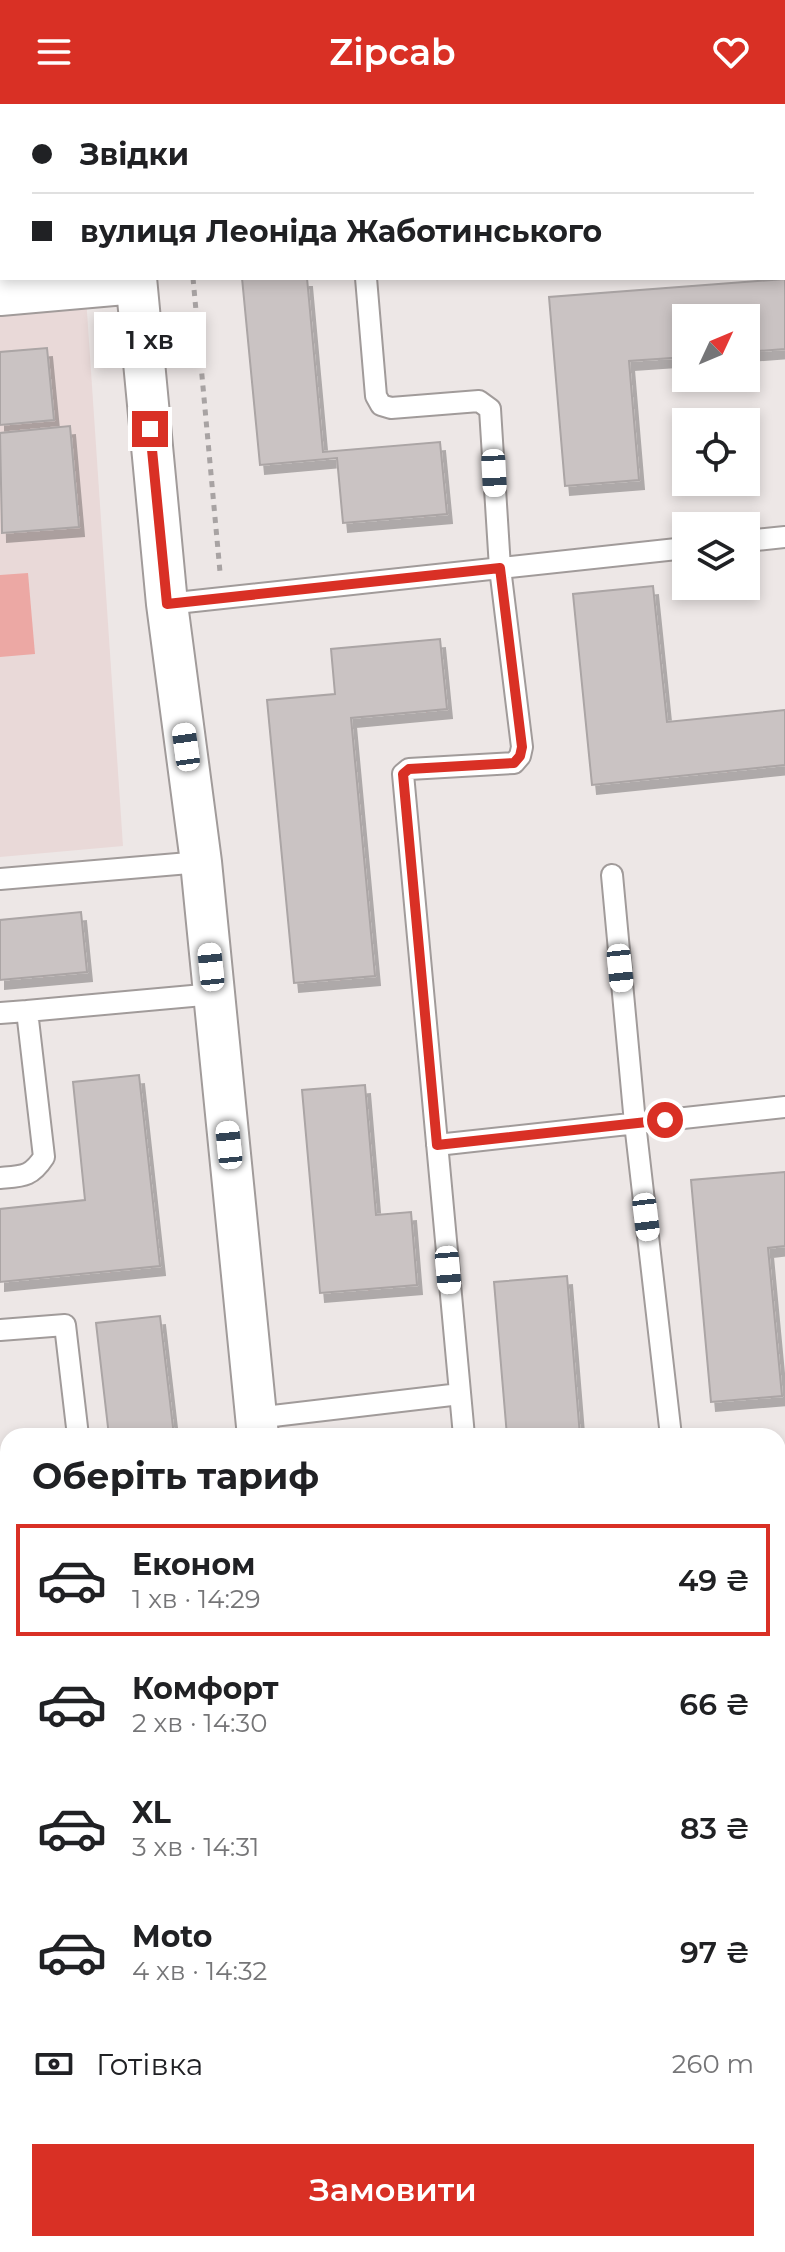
<!DOCTYPE html>
<html lang="uk">
<head>
<meta charset="utf-8">
<style>
  body { margin:0; font-family:Montserrat,sans-serif; background:#f6f6f6; color:#202124; height:100vh; display:flex; flex-direction:column; font-size:30px; white-space:nowrap }
  * { box-sizing:border-box; margin:0 }
  p { font-size:26px; color:#757577 }
  .icon { flex:none; width:44px; height:44px; fill:none; stroke:currentColor; stroke-width:2; stroke-linecap:round; stroke-linejoin:round }
  .map { position:relative; flex:1; overflow:hidden }
  .drawer { position:absolute; left:0px; top:1324px; width:786px; height:824px; display:flex; flex-direction:column; background:#fff; border-radius:24px 24px 0 0; box-shadow:0 4px 12px #0003 }
  .drawer>* { flex:none }
  .hud { position:absolute; left:0px; top:0px; width:786px; height:176px; box-shadow:0 4px 12px #0003; display:grid; align-content:center; height:176px; padding:0 32px; background:#fff }
  .needle { width:52px; rotate:46deg }
  .controls { position:absolute; left:672px; top:200px; display:grid; gap:16px }
  .controls a { display:grid; place-items:center; width:88px; height:88px; border-radius:0px; background:#fff; box-shadow:0 4px 12px #0003; font-size:40px }
  .end { position:absolute; width:36px; height:36px; margin:-18px; border:10px solid #d93025; background:#fff; box-shadow:0 0 0 4px #fff }
  .from { border-radius:50% }
  .bubble { position:absolute; height:56px; border-radius:0px; background:#fff; box-shadow:0 4px 12px #0003; font-size:26px; font-weight:600; line-height:56px; text-align:center }
  .car { position:absolute; width:24px; height:48px; margin:-24px -12px; border-radius:10px; box-shadow:0 0 6px 2px #0007; background:linear-gradient(#fff 24%,#345 0 40%,#fff 0 76%,#345 0 86%,#fff 0) }
  .hud b { display:flex; align-items:center; gap:28px; height:76px; font-size:30px }
  .hud b+b { border-top:2px solid #e0e0e0 }
  .hud i { width:20px; height:20px; background:#202124 }
  ul { padding:0; list-style:none }
  li { display:flex; align-items:center; gap:24px; height:112px; margin:0 16px 12px; padding:0 16px; border:4px solid transparent; border-radius:0px }
  li div { flex:1 }
  li b { display:block; font-size:30px }
  li em { font-style:normal; font-weight:600 }
  li.active { border-color:#d93025 }
  li>.icon { width:72px; height:72px; stroke-width:1.5 }
  h2 { padding:0 32px; font-size:36px; line-height:96px }
  .pay { display:flex; align-items:center; gap:20px; height:88px; padding:0 32px; font-size:30px }
  .pay p { margin-inline-start:auto }
  .cta { display:flex; gap:16px; margin-top:auto; padding:16px 32px }
  .cta a { flex:1; height:92px; border-radius:0px; background:#d93025; color:#fff; font-size:32px; font-weight:600; line-height:92px; text-align:center }
  header { display:flex; justify-content:space-between; align-items:center; height:104px; padding:0 32px; background:#d93025; color:#fff; font-size:36px; font-weight:600 }
  .map>svg:first-child { display:block }
  .built { fill:#e9d9d8 }
  .green { fill:#eca8a4 }
  .building { fill:#cac3c3; stroke:#aba5a5; stroke-width:2; filter:url(#shadow) }
  .lines { fill:none; stroke-linecap:round; stroke-linejoin:round }
  .lane-casing { stroke:#a19b9a; stroke-width:24 }
  .street-casing { stroke:#a19b9a; stroke-width:44 }
  .secondary-casing { stroke:#a19b9a; stroke-width:48 }
  .path { stroke:#a8a3a3; stroke-width:5; stroke-dasharray:6 6; stroke-linecap:butt }
  .lane { stroke:#fff; stroke-width:20 }
  .street { stroke:#fff; stroke-width:40 }
  .secondary { stroke:#fff; stroke-width:44 }
  .route { stroke:#d93025; stroke-width:10 }
</style>
</head>
<body>
<header><svg class="icon" aria-label="menu" viewBox="0 0 24 24"><path d="M4 6h16M4 12h16M4 18h16"/></svg>Zipcab<svg class="icon" aria-label="heart" viewBox="0 0 24 24"><path d="M12 20l-8-8c-3-5 5-10 8-4 3-6 11-1 8 4z"/></svg></header>
<div class="map">
<svg width="785" height="2148" viewBox="0 0 785 2148">
  <defs>
    <filter id="shadow"><feDropShadow dx="5" dy="9" stdDeviation="0" flood-color="#0004"/></filter>
  </defs>
  <rect width="100%" height="100%" fill="#ede7e6"/>
  <path class="built" d="M86,193L123,742L0,753V200Z"/>
  <path class="green" d="M28,469L35,550L0,553V471Z"/>
  <path class="building" d="M0,0L54,2H2L0,121Z
    M242,174H307L323,348L440,338L447,410L343,419L337,354L260,361Z
    M785,175V245L746,248V214H686V253L629,257L639,376L565,382L549,193Z
    M47,244L54,316L0,321V248Z
    M70,322L79,423L2,429L0,329Z
    M653,482L667,618L785,606V661L592,681L573,490Z
    M440,535L447,605L351,614L375,872L294,879L267,596L335,590L331,545Z
    M81,808L87,868L0,876V816Z
    M139,971L160,1162L0,1178V1105L85,1096L73,978Z
    M365,981L376,1111L411,1108L417,1181L320,1189L302,986Z
    M785,1068V1142L768,1144L782,1292L711,1298L691,1076Z
    M567,1172L580,1332H507L494,1178Z
    M160,1212L174,1332H109L96,1219Z
    M785,1376V1522L778,1452V1377Z
    M0,1460H8V1529L0,1530Z
    M785,1832V1898L778,1899V1833Z
    M8,1853V1920L0,1921V1854Z"/>
  <g class="lines">
    <g class="lane-casing">
      <path id="lane" d="M349,0V2
        M784,120H785
        M366,174L376,292L381,301L391,304L479,297L490,305L500,464L522,643L520,652L514,659L409,665L403,670L464,1332
        M746,437L785,433
        M167,500L686,444
        M612,771L635,1019L671,1332
        M0,775L201,758
        M27,907L214,890
        M0,909L27,907L44,1053C31,1073 23,1072 0,1074
        M437,1041L785,1003
        M0,1226L65,1221L78,1332
        M256,1314L460,1290
        M0,1429L8,1428
        M0,1565L8,1564
        M778,1701L785,1700
        M0,1821L8,1820"/>
    </g>
    <g class="street-casing">
      <path id="street" d="M119,0V2
        M136,174L167,500L201,758L258,1332
        M0,191L136,179
        M334,2140L335,2148"/>
    </g>
    <g class="secondary-casing">
      <path id="secondary" d="M778,1966L785,1965
        M0,2037L8,2036
        M755,2148L785,2146"/>
    </g>
    <path class="path" d="M178,0V2
      M291,2L294,0
      M193,174L220,468
      M778,2012L785,2011
      M778,2070H785
      M0,2131L8,2130"/>
    <use href="#lane" class="lane"/>
    <use href="#street" class="street"/>
    <use href="#secondary" class="secondary"/>
  </g>
  <g class="lines">
    <path class="route" d="M150,325L167,500L500,464L522,643L520,652L514,659L409,665L403,670L437,1041L665,1016"/>
  </g>
</svg>
<div class="controls">
<a><svg class="needle" viewBox="-14 -14 28 28"><path d="M0-13l5 13h-10z" fill="#e53935"/><path d="M0 13l5-13h-10z" fill="#757577"/></svg></a>
<a><svg class="icon" aria-label="locate" viewBox="0 0 24 24"><circle cx="12" cy="12" r="6"/><path d="M12 2v4M12 18v4M2 12h4M18 12h4"/></svg></a>
<a><svg class="icon" aria-label="layers" viewBox="0 0 24 24"><path d="M12 4l9 5-9 5-9-5zM3 14l9 5 9-5"/></svg></a>
</div>
<i class="end from" style="left:665px;top:1016px"></i>
<i class="end" style="left:150px;top:325px"></i>
<div class="bubble" style="left:94px;top:208px;width:112px">1 хв</div>
<i class="car" style="left:494px;top:369px;rotate:177deg"></i>
<i class="car" style="left:186px;top:643px;rotate:352deg"></i>
<i class="car" style="left:211px;top:863px;rotate:354deg"></i>
<i class="car" style="left:620px;top:864px;rotate:174deg"></i>
<i class="car" style="left:229px;top:1041px;rotate:354deg"></i>
<i class="car" style="left:646px;top:1113px;rotate:173deg"></i>
<i class="car" style="left:448px;top:1166px;rotate:175deg"></i>
<div class="hud">
<b><i class="from"></i>Звідки</b>
<b><i></i>вулиця Леоніда Жаботинського</b>
</div>
<section class="drawer">
<h2>Оберіть тариф</h2>
<ul>
<li class="active"><svg class="icon" aria-label="car" viewBox="0 0 24 24"><path d="M5 17H2v-5l4-1 3-4h7l3 4 3 1v5h-3M9 17h6M6 11h13"/><circle cx="7" cy="17" r="2"/><circle cx="17" cy="17" r="2"/></svg><div><b>Економ</b><p>1 хв · 14:29</p></div><em>49 ₴</em></li>
<li><svg class="icon" aria-label="car" viewBox="0 0 24 24"><path d="M5 17H2v-5l4-1 3-4h7l3 4 3 1v5h-3M9 17h6M6 11h13"/><circle cx="7" cy="17" r="2"/><circle cx="17" cy="17" r="2"/></svg><div><b>Комфорт</b><p>2 хв · 14:30</p></div><em>66 ₴</em></li>
<li><svg class="icon" aria-label="car" viewBox="0 0 24 24"><path d="M5 17H2v-5l4-1 3-4h7l3 4 3 1v5h-3M9 17h6M6 11h13"/><circle cx="7" cy="17" r="2"/><circle cx="17" cy="17" r="2"/></svg><div><b>XL</b><p>3 хв · 14:31</p></div><em>83 ₴</em></li>
<li><svg class="icon" aria-label="car" viewBox="0 0 24 24"><path d="M5 17H2v-5l4-1 3-4h7l3 4 3 1v5h-3M9 17h6M6 11h13"/><circle cx="7" cy="17" r="2"/><circle cx="17" cy="17" r="2"/></svg><div><b>Moto</b><p>4 хв · 14:32</p></div><em>97 ₴</em></li>
</ul>
<div class="pay"><svg class="icon" aria-label="cash" viewBox="0 0 24 24"><path d="M3 7h18v10H3z"/><circle cx="12" cy="12" r="2"/></svg>Готівка<p>260 m</p></div>
<div class="cta"><a>Замовити</a></div>
</section>
</div>
</body>
</html>
